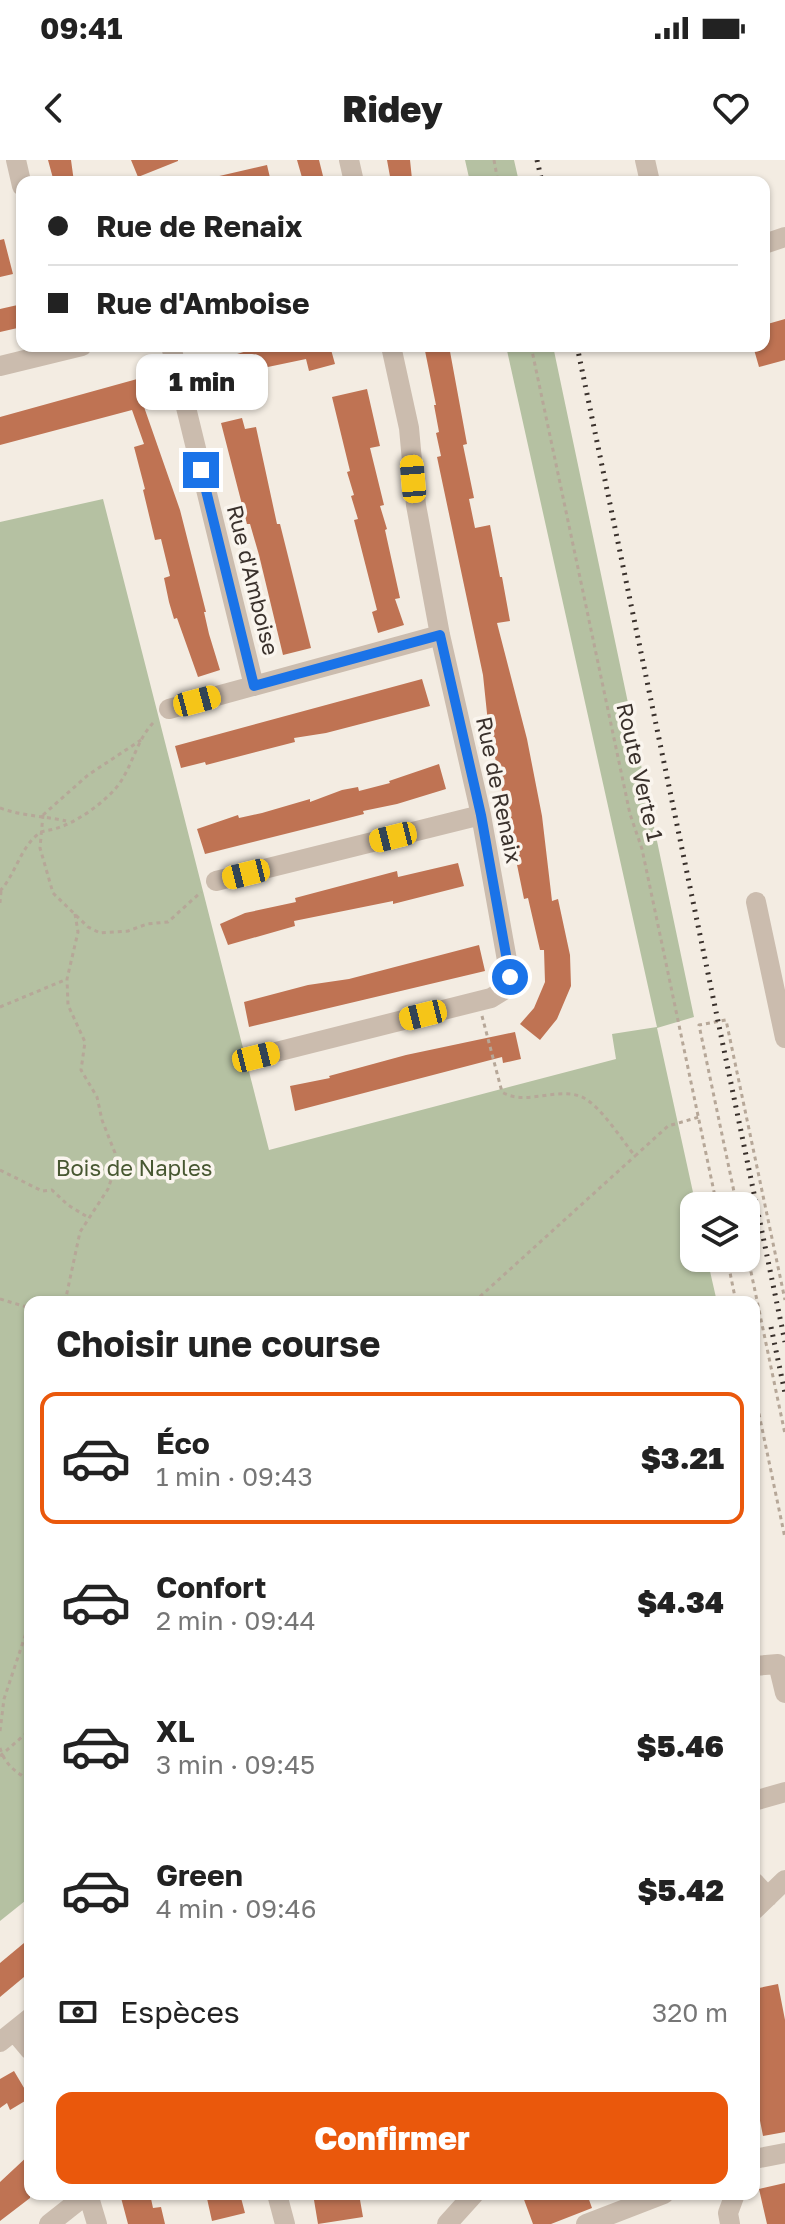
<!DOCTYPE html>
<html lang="fr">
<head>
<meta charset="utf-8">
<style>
  body { margin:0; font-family:"Golos Text",sans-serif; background:#f2f2f2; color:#222; height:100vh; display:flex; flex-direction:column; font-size:30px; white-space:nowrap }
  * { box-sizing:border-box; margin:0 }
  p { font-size:26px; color:#767676 }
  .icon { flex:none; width:44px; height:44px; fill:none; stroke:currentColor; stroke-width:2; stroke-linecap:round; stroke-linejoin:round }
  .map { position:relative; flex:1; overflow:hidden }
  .side { position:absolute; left:24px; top:1136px; width:736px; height:904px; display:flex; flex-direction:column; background:#fff; border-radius:16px; box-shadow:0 2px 6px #0004 }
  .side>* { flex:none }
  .guide { position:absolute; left:16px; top:16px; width:754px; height:176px; border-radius:16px; box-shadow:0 2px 6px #0004; display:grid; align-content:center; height:176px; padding:0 32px; background:#fff }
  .tools { position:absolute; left:680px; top:1032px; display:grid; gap:16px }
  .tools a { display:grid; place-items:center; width:80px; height:80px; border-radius:16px; background:#fff; box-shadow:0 2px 6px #0004; font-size:40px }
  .end { position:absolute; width:36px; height:36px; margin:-18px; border:10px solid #1a73e8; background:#fff; box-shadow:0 0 0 4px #fff }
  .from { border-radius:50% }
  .bubble { position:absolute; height:56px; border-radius:16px; background:#fff; box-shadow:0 2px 6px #0004; font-size:26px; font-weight:800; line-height:56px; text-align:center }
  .car { position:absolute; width:24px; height:48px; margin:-24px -12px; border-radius:10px; box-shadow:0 0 6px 2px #0007; background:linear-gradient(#f5c518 24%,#345 0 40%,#f5c518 0 76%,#345 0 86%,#f5c518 0) }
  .guide b { display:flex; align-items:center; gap:28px; height:76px; font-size:30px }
  .guide b+b { border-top:2px solid #e0e0e0 }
  .guide i { width:20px; height:20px; background:#222 }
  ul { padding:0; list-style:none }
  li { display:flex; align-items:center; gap:24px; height:132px; margin:0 16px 12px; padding:0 16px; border:4px solid transparent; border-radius:16px }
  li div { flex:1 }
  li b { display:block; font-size:30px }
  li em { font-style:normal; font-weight:800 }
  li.selected { border-color:#ea580c }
  li>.icon { width:72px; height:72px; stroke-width:1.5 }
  h2 { padding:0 32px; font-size:36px; line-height:96px }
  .pay { display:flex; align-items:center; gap:20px; height:88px; padding:0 32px; font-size:30px }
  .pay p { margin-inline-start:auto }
  .button { display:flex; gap:16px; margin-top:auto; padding:16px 32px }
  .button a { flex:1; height:92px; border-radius:16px; background:#ea580c; color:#fff; font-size:32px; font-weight:800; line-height:92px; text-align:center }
  .status { display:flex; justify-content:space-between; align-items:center; height:56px; padding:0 40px; background:#fff; direction:ltr }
  .status svg { height:22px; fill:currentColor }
  header { display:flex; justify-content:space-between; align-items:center; height:104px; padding:0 32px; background:#fff; font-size:36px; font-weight:800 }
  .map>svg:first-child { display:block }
  .green { fill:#b5c1a2 }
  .building { fill:#bf7353 }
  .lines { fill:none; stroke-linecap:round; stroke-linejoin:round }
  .path { stroke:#b6a798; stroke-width:3; stroke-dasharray:4 4; stroke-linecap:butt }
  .minor { stroke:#cbbcae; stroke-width:20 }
  .rail { stroke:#3a312c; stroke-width:5; stroke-dasharray:2 6; stroke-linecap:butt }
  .route { stroke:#1a73e8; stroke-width:10 }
  .labels { text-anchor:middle; stroke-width:7; stroke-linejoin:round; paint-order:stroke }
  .street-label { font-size:22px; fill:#3a312c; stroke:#faf5ee }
  .park-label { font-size:22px; fill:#475731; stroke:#faf5ee }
</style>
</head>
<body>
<div class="status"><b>09:41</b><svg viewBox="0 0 49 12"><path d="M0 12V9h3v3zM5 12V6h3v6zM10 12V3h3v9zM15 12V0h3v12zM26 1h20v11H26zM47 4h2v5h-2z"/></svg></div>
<header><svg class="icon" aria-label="back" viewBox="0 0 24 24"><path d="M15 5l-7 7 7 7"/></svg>Ridey<svg class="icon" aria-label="heart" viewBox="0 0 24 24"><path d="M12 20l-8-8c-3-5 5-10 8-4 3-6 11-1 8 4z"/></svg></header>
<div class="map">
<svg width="785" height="2064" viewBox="0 0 785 2064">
  <rect width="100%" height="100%" fill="#f3ece2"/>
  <path class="green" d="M465,0H514L519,22H470Z
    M506,186H553L694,857L657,868L696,1046H694V1098H707L717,1142H30V1737L0,1761V362L103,339L269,990L616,899L612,874L657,867Z"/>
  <path class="building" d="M48,0H71L74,22H54Z
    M131,0H178V1L138,17Z
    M297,0H319L323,16L303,21Z
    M387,0H410L412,19L391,22Z
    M267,5L271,22H215V17Z
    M4,79L13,114L0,117V80Z
    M22,144V167L0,172V149Z
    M785,159V200L759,207L753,186H764V165Z
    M262,186H330L335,204L309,211L306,199L263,208L225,220L227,227L208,232L201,206L235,197L234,195Z
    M424,186H449L467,284L463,285L474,338L469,339L475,368L490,365L500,417H502L510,461L497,463L527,579L542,656L552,741L558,739L570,795L571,826L557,859L540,880L520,864L534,848L545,822L544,790H540L528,738L524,739L488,563L483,515L437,297L441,296L436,273L439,272L434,245H436Z
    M148,216L156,240L143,244L180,350L206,452H204L209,474L220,510L198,517L177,458L174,459L169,442L164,418L170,416L161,379L155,380L143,330L145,329L134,287L144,284L132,250L0,285V257Z
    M367,229L380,286L370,288L384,345L380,346L387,369L385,370L400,438L395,439L404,465L378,473L372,452L377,450L354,360L358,359L351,336L354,335L347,312L350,311L332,237Z
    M242,258L245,269L256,267L277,364H280L311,488L283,495L259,395L250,364H247L221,263Z
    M422,519L430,546L326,573L294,578L295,582L206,605L205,602L181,608L175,586Z
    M439,604L446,629L397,644L363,651L364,654L325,664L205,694L197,669L238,655L239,658L262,653L310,639V642L342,630L358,627L359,631L390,623L389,621Z
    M458,703L464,726L393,744V741L294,761L295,766L228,785L220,764L245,753L296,742L295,738L397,711L398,717Z
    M479,785L485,811L249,867L244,842L308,825L349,819Z
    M515,872L521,899L503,903L502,897L295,951L290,926L330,918L329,916L406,895Z
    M30,1778V1812L0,1837V1803Z
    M778,1824L785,1860V1972L763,1976L754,1930V1829Z
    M14,1911L30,1938L10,1950L7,1943L0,1948V1919Z
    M30,1994V2038L0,2061V2022Z
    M785,2023V2064H767L759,2029Z
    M120,2034H150L153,2048L161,2047L165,2064H128Z
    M206,2034H240L245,2053L212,2061Z
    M313,2034H359L363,2057L318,2064Z
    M532,2034H587L592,2048L551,2064H533L523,2037Z"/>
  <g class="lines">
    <path class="path" d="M494,0L498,22
      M531,186L630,654L642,689L717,1046
      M0,648C22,656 44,656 66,661
      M43,655L40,688L53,733L88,767L100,773L128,771L147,764L168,762L201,732
      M43,655L88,615L141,580
      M0,731C15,715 20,689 37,675C43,670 47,671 54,669C74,664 101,645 115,629C132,610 136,579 155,561
      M0,743L1,731
      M0,847L67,819
      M482,856L502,932C526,947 559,925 584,938C601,947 622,980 635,996L668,966L699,957
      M0,1010L42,1031L52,1030L68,1045L89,1058
      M737,1046L699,865L726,860L785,1140
      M746,1088L785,1274
      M727,1098L736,1142
      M0,1139L30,1148
      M65,1142L80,1072L108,1029L115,1008V993L102,960L97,937L81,910L85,882L68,845L67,819L78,772L75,754
      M474,1142L635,996
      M754,1230L785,1378
      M0,1571L4,1539L30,1461
      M0,1588C5,1605 16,1612 30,1621
      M0,1596L30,1570"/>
    <path class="minor" d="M16,0L22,26
      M349,0L354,22
      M645,0L650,22
      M764,84L785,77
      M171,186L254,526
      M0,206L82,186
      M169,549L440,475
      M216,721L481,655
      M756,742L785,878
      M256,897L491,838L504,830L510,817L481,655L440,475L416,345L409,268L391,186
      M754,1506L778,1504L785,1533
      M754,1641L785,1632
      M754,1722L768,1737
      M754,1750L785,1720
      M14,1871L30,1890
      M0,1882L30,1858
      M754,1999L785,1993
      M88,2034L97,2064
      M277,2034L285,2064
      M49,2064L87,2034
      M447,2064L474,2034
      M586,2064L664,2034
      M730,2064L728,2053L735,2034"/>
    <path class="rail" d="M537,0L542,22
      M577,186L785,1182
      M771,1167L785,1233"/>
  </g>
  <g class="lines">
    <path class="route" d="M201,310L254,526L440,475L481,655L510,817"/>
  </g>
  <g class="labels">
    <g class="street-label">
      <text transform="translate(253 420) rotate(76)" y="8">Rue d'Amboise</text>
      <text transform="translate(640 612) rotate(77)" y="8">Route Verte 1</text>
      <text transform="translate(499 630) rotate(78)" y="8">Rue de Renaix</text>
    </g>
    <g class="park-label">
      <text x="134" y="1016">Bois de Naples</text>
    </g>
  </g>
</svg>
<div class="tools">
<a><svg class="icon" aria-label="layers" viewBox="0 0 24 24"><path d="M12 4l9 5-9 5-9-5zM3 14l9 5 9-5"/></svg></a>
</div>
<i class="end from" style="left:510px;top:817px"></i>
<i class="end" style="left:201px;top:310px"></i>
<div class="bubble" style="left:136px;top:194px;width:132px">1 min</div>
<i class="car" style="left:413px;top:319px;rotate:355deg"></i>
<i class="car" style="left:197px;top:541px;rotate:75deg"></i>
<i class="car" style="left:393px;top:677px;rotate:256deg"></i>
<i class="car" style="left:246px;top:714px;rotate:256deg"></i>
<i class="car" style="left:423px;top:855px;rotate:256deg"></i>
<i class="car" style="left:256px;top:897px;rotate:76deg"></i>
<div class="guide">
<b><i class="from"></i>Rue de Renaix</b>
<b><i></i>Rue d'Amboise</b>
</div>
<section class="side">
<h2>Choisir une course</h2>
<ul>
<li class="selected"><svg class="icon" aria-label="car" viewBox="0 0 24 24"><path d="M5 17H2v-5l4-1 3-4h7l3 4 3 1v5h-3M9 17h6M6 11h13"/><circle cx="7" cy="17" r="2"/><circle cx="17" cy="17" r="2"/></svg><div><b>Éco</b><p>1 min · 09:43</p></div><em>$3.21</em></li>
<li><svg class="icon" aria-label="car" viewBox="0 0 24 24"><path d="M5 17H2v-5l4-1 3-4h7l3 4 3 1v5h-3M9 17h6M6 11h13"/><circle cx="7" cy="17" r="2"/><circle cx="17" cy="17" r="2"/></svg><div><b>Confort</b><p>2 min · 09:44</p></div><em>$4.34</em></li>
<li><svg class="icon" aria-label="car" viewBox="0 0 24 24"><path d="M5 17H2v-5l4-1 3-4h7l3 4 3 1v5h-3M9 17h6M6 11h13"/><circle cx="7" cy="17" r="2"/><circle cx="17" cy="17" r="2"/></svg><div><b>XL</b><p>3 min · 09:45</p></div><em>$5.46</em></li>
<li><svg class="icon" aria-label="car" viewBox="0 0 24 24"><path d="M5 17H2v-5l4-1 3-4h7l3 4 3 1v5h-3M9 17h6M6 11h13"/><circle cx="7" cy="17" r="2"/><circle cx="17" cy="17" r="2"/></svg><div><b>Green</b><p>4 min · 09:46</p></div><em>$5.42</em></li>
</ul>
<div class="pay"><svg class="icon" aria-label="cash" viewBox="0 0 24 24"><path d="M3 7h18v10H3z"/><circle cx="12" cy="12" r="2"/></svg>Espèces<p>320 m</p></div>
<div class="button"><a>Confirmer</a></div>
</section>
</div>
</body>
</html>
